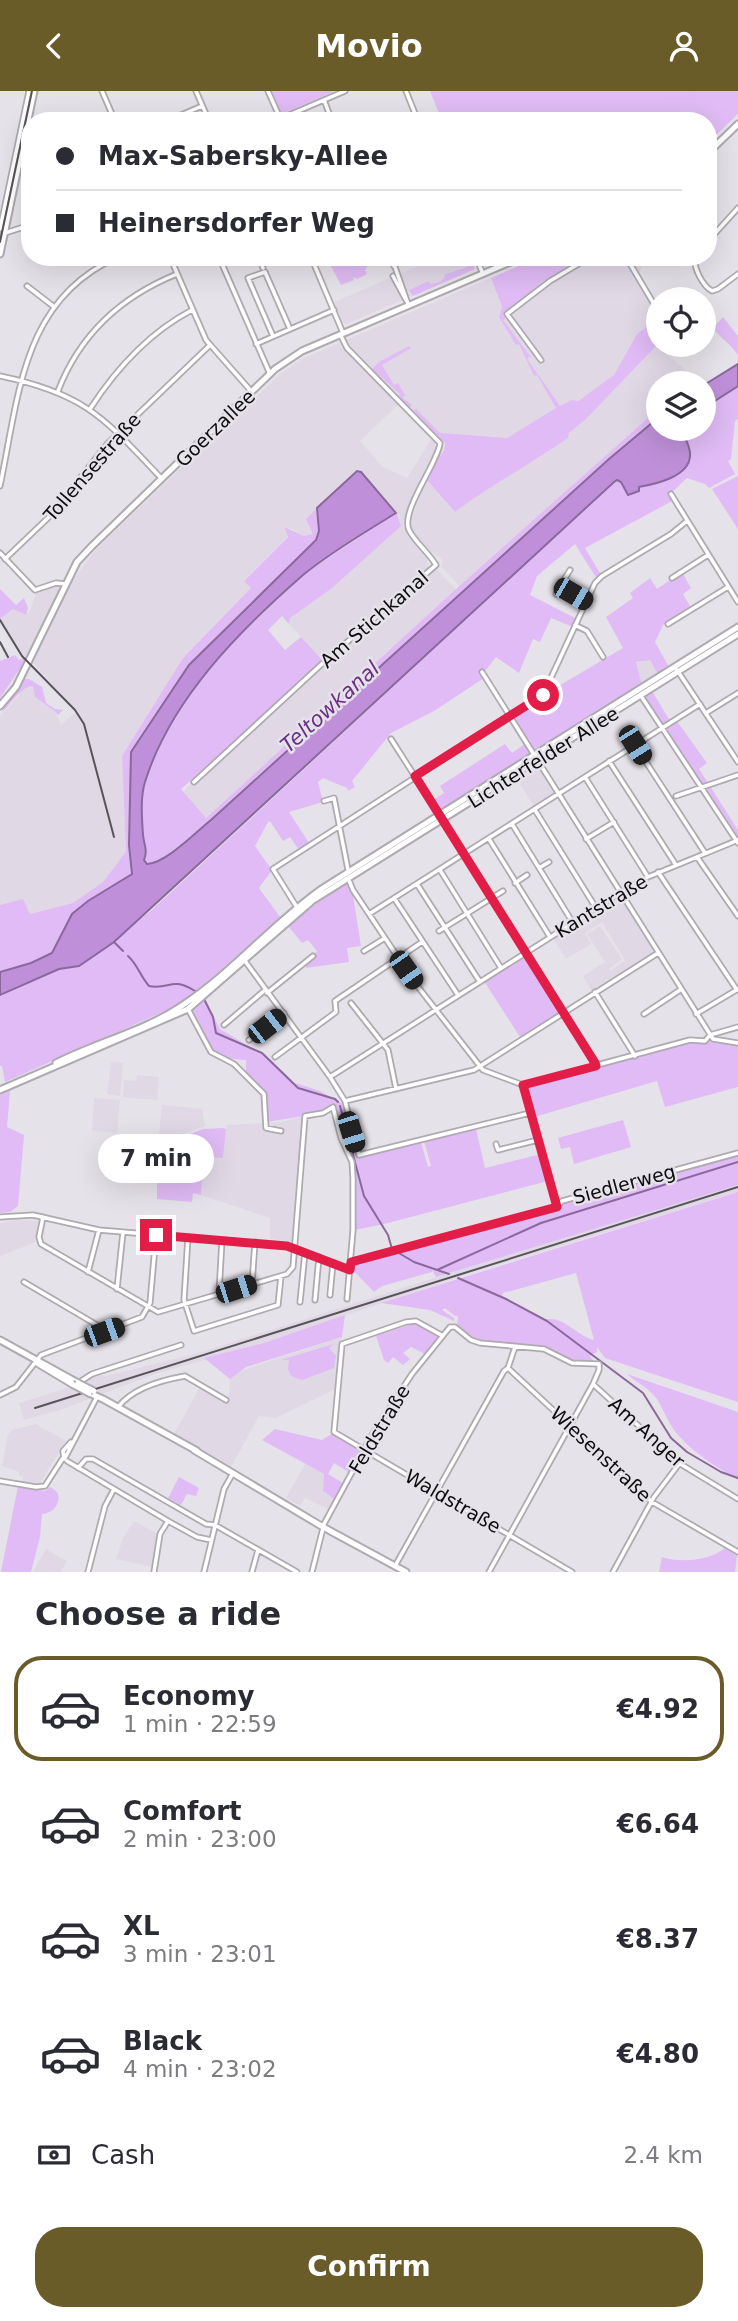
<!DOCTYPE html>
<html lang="en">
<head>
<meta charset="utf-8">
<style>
  body { margin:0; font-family:"DejaVu Sans",sans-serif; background:#f2f2f3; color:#2b2b33; height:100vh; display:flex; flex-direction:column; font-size:26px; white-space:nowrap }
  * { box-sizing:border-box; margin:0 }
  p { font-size:23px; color:#7c7c81 }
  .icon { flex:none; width:38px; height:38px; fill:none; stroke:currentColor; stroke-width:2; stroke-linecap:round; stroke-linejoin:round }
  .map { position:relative; height:1481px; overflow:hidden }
  .panel { display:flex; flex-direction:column; background:#fff; flex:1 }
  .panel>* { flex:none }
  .guide { position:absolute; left:21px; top:21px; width:696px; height:154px; border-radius:28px; box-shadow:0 7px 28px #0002; display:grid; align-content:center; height:154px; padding:0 35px; background:#fff }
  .controls { position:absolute; left:646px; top:196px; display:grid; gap:14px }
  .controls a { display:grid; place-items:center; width:70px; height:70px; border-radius:50%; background:#fff; box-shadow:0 7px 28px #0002; font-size:35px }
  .end { position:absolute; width:32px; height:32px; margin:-16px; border:9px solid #e11d48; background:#fff; box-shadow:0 0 0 4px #fff }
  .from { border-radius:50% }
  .bubble { position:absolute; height:49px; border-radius:24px; background:#fff; box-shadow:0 7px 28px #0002; font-size:23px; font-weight:700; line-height:49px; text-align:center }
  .car { position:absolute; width:21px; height:42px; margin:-21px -10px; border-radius:9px; box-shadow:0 0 5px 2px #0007; background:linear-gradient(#222 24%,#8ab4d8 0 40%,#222 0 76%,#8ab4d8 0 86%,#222 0) }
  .guide b { display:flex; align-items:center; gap:24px; height:66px; font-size:26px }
  .guide b+b { border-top:2px solid #e1e1e2 }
  .guide i { width:18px; height:18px; background:#2b2b33 }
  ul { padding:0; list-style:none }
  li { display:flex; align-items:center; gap:21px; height:105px; margin:0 14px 10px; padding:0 21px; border:4px solid transparent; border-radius:28px }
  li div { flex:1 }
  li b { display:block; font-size:26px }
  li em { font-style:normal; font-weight:700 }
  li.on { border-color:#6a5c29 }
  li>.icon { width:63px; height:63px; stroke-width:1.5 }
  h2 { padding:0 35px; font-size:32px; line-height:84px }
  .pay { display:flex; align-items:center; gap:18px; height:77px; padding:0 35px; font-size:26px }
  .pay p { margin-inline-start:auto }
  .cta { display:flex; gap:14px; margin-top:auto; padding:14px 35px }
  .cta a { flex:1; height:80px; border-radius:28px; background:#6a5c29; color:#fff; font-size:28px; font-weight:700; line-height:80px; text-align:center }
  header { display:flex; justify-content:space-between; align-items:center; height:91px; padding:0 35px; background:#6a5c29; color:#fff; font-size:32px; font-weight:700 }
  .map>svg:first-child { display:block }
  .built { fill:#e1d8e6 }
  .green { fill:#e0bbf5; fill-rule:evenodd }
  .water { fill:#bf90d9; stroke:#8a689c; stroke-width:2 }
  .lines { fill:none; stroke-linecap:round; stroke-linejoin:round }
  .stream { stroke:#8a689c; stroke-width:2 }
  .minor-casing { stroke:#aeaab0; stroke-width:7 }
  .major-casing { stroke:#aeaab0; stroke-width:9 }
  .minor { stroke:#fff; stroke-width:3.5 }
  .major { stroke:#fff; stroke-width:5 }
  .tram { stroke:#575559; stroke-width:2 }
  .rail { stroke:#575559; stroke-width:2 }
  .major-bridge-casing { stroke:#aeaab0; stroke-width:9; stroke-linecap:butt }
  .major-bridge { stroke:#fff; stroke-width:5 }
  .route { stroke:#e11d48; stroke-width:9 }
  .labels { text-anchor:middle; stroke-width:5; stroke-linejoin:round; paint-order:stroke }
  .street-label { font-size:19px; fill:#0d0c0e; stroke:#e6e2e9 }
  .water-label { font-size:21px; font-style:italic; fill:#6a3086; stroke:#e6e2e9 }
</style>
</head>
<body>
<header><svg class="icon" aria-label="back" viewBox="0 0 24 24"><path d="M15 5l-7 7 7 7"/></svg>Movio<svg class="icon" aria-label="person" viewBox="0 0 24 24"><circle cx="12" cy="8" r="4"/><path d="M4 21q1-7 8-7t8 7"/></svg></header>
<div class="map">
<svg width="738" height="1481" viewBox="0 0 738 1481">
  <rect width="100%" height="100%" fill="#e6e2e9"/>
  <path class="built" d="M439,166H470L475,178L346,233L343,232L334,211Z
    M588,166H647L637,187L652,213L650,219L651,227L644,238L637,243L614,284L607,291L507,353L442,349L347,251L348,248L491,187L502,217L499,225L503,224L549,189Z
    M339,252L399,313L360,350L383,376L407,387L432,347L435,351V360L418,391L403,436L427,466L428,477L426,481L347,547L323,570L289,533V527L396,422L395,419L359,380L306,428L313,443L304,445L292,438L284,437L288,445L244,489L251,497L183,567L122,665L126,762L103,791L73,812L29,823L23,809L0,814V625L17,607L23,596L29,594L33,595L35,606L56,621L61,634L77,620L32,571L71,491L97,457L280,283L304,267Z
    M656,255L693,285L685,292H658V318L460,496L441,475L443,470L440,466L432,462L411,438L410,432L426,388L455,421L485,399L539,367L568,347L569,342L586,328Z
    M436,478L456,498L206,727L183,702L189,695L335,564L339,563L365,537Z
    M55,494L60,497L27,567L16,555L0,528L13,518L26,524L30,520L36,501Z
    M650,568L659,585L642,595L636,572Z
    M537,673L555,703L535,717L515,685Z
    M619,805L655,862L593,902L583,885L605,871L587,843L600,835L622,868L609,878L610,880L625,869L602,831L585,842L591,853L566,868L552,846Z
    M111,971L123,972L120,1005L107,1003Z
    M137,984L159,986L157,1009L123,1006L124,989L136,990Z
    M94,1007L120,1009L117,1042L92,1040Z
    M162,1014L202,1018L205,1035L158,1052Z
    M305,1025L295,1153L287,1150L270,1148V1127L201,1104L204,1066L223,1067L226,1034L282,1031Z
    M738,1094V1101L468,1183L264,1252L155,1283L60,1319L24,1329L19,1312L87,1291L95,1284L105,1285L195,1263L547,1151Z
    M16,1129L38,1130L35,1151L0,1165V1132Z
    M342,1246L337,1297L276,1327L259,1325L231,1376L174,1343L201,1294L228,1310L230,1288L240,1280Z
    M36,1333L66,1350L38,1395L23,1392V1386L19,1384V1381L2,1375L8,1343L12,1339Z
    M305,1373L324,1383L323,1400L334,1408L328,1418L305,1407L300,1415L286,1407Z
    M134,1430L159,1444L153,1476L116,1468L123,1447Z
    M46,1458L67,1470L61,1481H33Z"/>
  <path class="green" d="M272,0H335L282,23Z
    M430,0H738V23L709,51V30H442Z
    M326,166H368L370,170L383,166L385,169L368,175L365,179L367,183L357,188L353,186L354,189L341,194Z
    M539,166H583L542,191L503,224L506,227L503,229L530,265L527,268L560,315L572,309L578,310L614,284L637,243L644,238L651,227L650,219L653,215L658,223V247L654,252L656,255L586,328L569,342L568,347C531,373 491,394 455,421L426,388L444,359L445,352L413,319L416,318L440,342L507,347L556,317L537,284L534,285L519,253L516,254L499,226L502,216L491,187Z
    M473,172L475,178L413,205L409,199L429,190L430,193L440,191L445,186L444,184C456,179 463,179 473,172Z
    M723,226L738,245V264C731,253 721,248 713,237Z
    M409,255L411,257L382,274L394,294L398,292L405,304L403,307L412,314L410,316L398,305L400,303L372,278L379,271Z
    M738,295V328L735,330L731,368L728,370L735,383L709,397L705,393L687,387L670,403L674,409L585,457L601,484L597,488L575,453L537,485L530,504L577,528L573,536L551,527L540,551L533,548L519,582L496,566L482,584L484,587L434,620L391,642L352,690L355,696L348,700L347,697L323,687L318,691L323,711L289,721L309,752L299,759L290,746L283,750L270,730L268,731L255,755L272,779L259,797L280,826L188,908L165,920L5,991L2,975H0V904L59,878L79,875L152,819L614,391L617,389L621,391L629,404C649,388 677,395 690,367L681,338H704V317Z
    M658,318V327L609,368L211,729L179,755L153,773L145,771L142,716L144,692L166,643L191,602L230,554L304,483L396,422L401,435L332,497L290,527L289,533L282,525L268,539L285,559L301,546L324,571L181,698L206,727L456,498Z
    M738,385V438L712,398Z
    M317,417L319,440L316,449L189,574L131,661L129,754L132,783L72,823L52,862L31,872L0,881V814L23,808L30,823L73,812L103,791L126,761L122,665L183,567L251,497L244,490L288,446L284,436L304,445L313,443L306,428Z
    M682,481L691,497L683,503L691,517L663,534L655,551L670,578L659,585L650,569L636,571L642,595L438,724L430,711L444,702L440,695L505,653L512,662L526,652L513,628L514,625L545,603L623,557L606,526L633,507L630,502L650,487L657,498Z
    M0,498L16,514L24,507L28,517L26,524L13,518L0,528Z
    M15,564L19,569L23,567L25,570L0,607V570Z
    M24,588H29L42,596L46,612L55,618L63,619L58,624L56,621L35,606L33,595C21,595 10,614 1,623Z
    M652,600L670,630L663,634L645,607V604Z
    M676,629L707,672L699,678L738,739V750L664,639Z
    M348,792L352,798L361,855L347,857L349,871L306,877V873L317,860L308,849L302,852L288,835L326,805Z
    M526,864L560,921L520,946L484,890Z
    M205,908L220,938L270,968L295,992L320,1000L345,1014L356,1062L355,1064L421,1051L428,1076L431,1075L424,1050L476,1038L485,1077L541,1063L548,1090L384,1133L355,1139L352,1065L346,1055L334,1015L322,1022L267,1031L265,1030C268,997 265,1002 242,980H246V969C201,967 212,951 191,920Z
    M710,948L715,952L738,954V996L665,1016L657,990L534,1026L525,997L528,994L691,950L706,952Z
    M10,1000L7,1036L24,1044L18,1115L10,1121L0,1122V1004Z
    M623,1029L631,1056L574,1073L570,1056L561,1058L558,1047Z
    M223,1037L226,1038L223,1067L204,1066L201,1104L193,1102L192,1111L157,1108V1056L203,1038Z
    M738,1064V1094L436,1186L432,1179V1181L382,1195L374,1201L352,1178L357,1170L557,1117L563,1111Z
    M738,1101V1311L605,1267L597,1256V1261L590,1265L593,1270L591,1273L574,1271L547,1257L475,1249L457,1234L458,1225H455L445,1217L442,1219L454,1227V1230L430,1219L381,1212ZM576,1182L594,1249C576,1245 563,1223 544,1229L502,1205L503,1202Z
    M345,1224L342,1246L246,1276L230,1288L204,1267L264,1252Z
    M412,1233L417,1234L439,1246L425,1263L411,1256L403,1262L410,1268L403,1274L393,1266L388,1272L384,1269L376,1245Z
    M334,1253L329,1257L336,1265L334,1277L302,1289L291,1285L288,1278L289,1269H281Z
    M627,1283L738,1321V1389C717,1376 696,1364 680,1346C669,1335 665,1321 657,1308C650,1298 636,1291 627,1283Z
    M275,1338L322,1349L333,1342L362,1360L350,1382L334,1372L328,1383L343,1392L334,1408L323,1400L324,1383L262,1349Z
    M179,1386L199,1397L196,1405L187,1403L181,1414L168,1407Z
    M18,1395L45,1400L50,1396C53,1398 57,1400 58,1403C61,1414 51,1423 42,1423L40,1446L31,1481H1Z
    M725,1457L737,1465L735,1481H659L662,1466C680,1472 710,1470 725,1457Z"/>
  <path class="water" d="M738,273V295L704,317V294Z
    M658,327V338H681C684,346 691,355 690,365C689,386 655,393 639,396V400L628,404L621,391L617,389L614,391L114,851L79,875L59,878L0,904V881L31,872L52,862L72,823L88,810L132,783L129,754L131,661L189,574L316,449L319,440L317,417L357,380L361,381L396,422C367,440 331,461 303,484C239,540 171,608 145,691C140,707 142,728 143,744C144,754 148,759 144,769L147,773C165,773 197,740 211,729L609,368Z"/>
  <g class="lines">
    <path class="stream" d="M114,851L123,860
      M128,865C138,874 140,885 149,895C170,899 171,885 195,900
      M204,908L213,926L216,942L262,962L298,997L335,1008L338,1011
      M340,1015L364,1105L388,1144L392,1158L414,1171L449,1183
      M437,1179L541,1132L738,1071
      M458,1187L506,1208L547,1230L643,1302L671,1347L687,1361L721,1381L738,1387"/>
    <g class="minor-casing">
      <path id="minor" d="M102,0L115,30
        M196,0L209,30
        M268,0L280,27
        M406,0L418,30
        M324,9L332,30
        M167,30L202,15
        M275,30L345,0
        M0,138L29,0
        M5,142L30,134
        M709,149L738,117
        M170,166L206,249L251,300
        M219,166L270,283
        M259,166L263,177
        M311,166L343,242
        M390,166L394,175
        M476,166L483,183
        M626,166L658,220
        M695,166C693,177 703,195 712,200L718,198L738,183
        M395,176L408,213
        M393,185L406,209
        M27,195L53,215
        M273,245L248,187L265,181L290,238
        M256,253L334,219
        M541,269L507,223L550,190L590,166
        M0,285C86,303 104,327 162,388
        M58,300C80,243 120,206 177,183
        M90,318C116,278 150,241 192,219
        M0,395C19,305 22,208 118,166
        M671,403L738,511
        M0,462L35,499L56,492L66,493
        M5,468L49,426L108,352L209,255
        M570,479L560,495L586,510
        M672,487L708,464
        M556,503L560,495
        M668,533L728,496
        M575,534L587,540L603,566
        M677,579L738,671
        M482,581L713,948L738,952
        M641,605L738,752
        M706,622L738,602
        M391,648L439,723
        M635,654L705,762
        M609,670L676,774
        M585,686L648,786
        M194,691L324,571L436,474C429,462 415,451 409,439C400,420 439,370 440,352L347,257L341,245
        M676,705L738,684
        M324,710L334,707L348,779
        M535,719L596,817
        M443,729L596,975
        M512,733L573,832
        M489,748L550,846
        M586,748L614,731
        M697,766L738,825
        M539,777L549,771
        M440,779L501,877
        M658,781L737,899
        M348,787L353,799L415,892L483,979L523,994L690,949L705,950L710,944L738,936
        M515,792L527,784
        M417,793L480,891
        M394,807L458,904
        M298,818L273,778L543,604L595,492L602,485L671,443L687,430
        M369,823L700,613
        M439,840L503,800
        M364,860L385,847
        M245,870L330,986L345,1010L359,1064L530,1022
        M595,901L635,965
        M267,902L313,865
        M351,912L388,959L396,998
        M188,918L211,961L234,973L264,1003L266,1037L281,1040
        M644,923L680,899
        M696,923L738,898
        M224,934L265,899
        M249,949L284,922
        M275,966L336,921L335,910L422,851
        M330,986L620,802L648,786L738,749
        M523,994L557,1116
        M345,1010L474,979L658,862
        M496,1053L498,1059L538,1049
        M0,1126L33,1124L99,1139L287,1155L350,1179
        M43,1126L39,1146L41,1153L158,1221L287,1183L293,1176L305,1025L323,1022L333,1016L341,1047L352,1071L353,1087V1139L347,1208
        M188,1146L184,1209L194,1240L278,1214L281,1185
        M351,1171L557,1116L562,1110L738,1062
        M88,1181L99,1139
        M24,1191L102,1237L104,1241
        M252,1193L255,1151
        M117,1198L123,1141
        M219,1202L222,1149
        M330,1204L333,1172
        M315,1209L319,1166
        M300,1211L305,1161
        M443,1245L416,1230L406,1231L342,1253L334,1341L572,1481
        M508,1277L652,1411L738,1461
        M78,1292L92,1283L181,1254
        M593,1293L679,1372L738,1408
        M0,1304L16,1296L41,1264L142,1226L150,1212L156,1144
        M118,1316C133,1297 162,1289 185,1285L226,1309
        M65,1367L97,1306
        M64,1368L63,1360L71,1351
        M67,1370L168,1430L197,1446L211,1449
        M78,1377L86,1368H93L206,1433L215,1434L297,1481
        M0,1390L36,1396L45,1395L63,1367
        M395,1475L504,1280L508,1277L515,1256
        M88,1481L105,1415L114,1398
        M154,1481L160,1443L168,1430
        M204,1481L224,1398L233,1382
        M252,1481L258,1459
        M312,1481L324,1433L372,1344L412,1283L450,1236H455L471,1249L480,1252L544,1258L572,1272L599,1273V1279L593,1293L489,1481
        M613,1481L654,1406L679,1373"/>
    </g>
    <g class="major-casing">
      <path id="major" d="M709,61L738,33
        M0,163L34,0
        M0,615L16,596L77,471L92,455L275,278L302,260L522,166
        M56,972C97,951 145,940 183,914C234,880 273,832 323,797L738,536
        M0,999L188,918L312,810L738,543
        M0,1249L78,1292
        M37,1272L72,1293
        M89,1302L103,1308L197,1360
        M194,1359L323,1436L406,1481"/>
    </g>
    <use href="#minor" class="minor"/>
    <use href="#major" class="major"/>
    <path class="tram" d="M35,1317L738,1096"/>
    <path class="rail" d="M0,151L32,0
      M0,529L22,565L75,619L84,633L114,746
      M0,551L8,566"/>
    <g class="major-bridge-casing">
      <path id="major-bridge" d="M78,1292L94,1300
        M72,1293L89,1302"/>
    </g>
    <use href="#major-bridge" class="major-bridge"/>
  </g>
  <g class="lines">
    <path class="route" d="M156,1144L287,1155L350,1179L351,1171L557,1116L523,994L596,975L595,972L415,685L543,604"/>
  </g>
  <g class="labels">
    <g class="street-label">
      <text transform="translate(215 337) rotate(-44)" y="7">Goerzallee</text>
      <text transform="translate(92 376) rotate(-49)" y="7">Tollensestraße</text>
      <text transform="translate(374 528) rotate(-41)" y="7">Am Stichkanal</text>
      <text transform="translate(543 666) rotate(-32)" y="7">Lichterfelder Allee</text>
      <text transform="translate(601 815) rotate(-31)" y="7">Kantstraße</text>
      <text transform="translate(624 1093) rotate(-15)" y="7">Siedlerweg</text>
      <text transform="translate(379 1338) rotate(-59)" y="7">Feldstraße</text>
      <text transform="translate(647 1341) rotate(42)" y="7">Am Anger</text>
      <text transform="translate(601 1363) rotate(43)" y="7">Wiesenstraße</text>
      <text transform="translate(453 1410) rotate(30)" y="7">Waldstraße</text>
    </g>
    <g class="water-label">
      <text transform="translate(330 616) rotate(-42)" y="7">Teltowkanal</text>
    </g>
  </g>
</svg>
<div class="controls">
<a><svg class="icon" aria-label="locate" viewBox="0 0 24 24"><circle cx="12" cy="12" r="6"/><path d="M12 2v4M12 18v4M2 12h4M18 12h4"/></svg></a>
<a><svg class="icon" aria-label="layers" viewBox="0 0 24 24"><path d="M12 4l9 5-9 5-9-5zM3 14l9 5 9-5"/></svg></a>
</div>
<i class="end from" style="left:543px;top:604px"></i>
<i class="end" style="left:156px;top:1144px"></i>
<div class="bubble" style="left:98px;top:1043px;width:116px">7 min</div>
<i class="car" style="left:573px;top:503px;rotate:120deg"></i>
<i class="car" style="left:635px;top:654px;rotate:148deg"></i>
<i class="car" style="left:406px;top:879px;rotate:145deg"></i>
<i class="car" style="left:267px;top:935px;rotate:52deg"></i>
<i class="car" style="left:351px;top:1041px;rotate:163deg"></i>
<i class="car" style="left:236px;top:1198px;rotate:72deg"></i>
<i class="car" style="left:104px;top:1241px;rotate:70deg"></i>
<div class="guide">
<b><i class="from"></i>Max-Sabersky-Allee</b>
<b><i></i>Heinersdorfer Weg</b>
</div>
</div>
<section class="panel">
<h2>Choose a ride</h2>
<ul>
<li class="on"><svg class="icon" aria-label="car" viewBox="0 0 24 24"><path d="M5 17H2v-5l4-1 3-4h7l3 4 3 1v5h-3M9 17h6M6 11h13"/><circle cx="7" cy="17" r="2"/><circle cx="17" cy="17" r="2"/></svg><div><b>Economy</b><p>1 min · 22:59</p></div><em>€4.92</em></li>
<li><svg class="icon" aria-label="car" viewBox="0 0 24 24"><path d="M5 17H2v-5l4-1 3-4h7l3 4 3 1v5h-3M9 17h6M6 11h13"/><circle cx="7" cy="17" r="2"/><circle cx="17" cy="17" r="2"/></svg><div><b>Comfort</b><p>2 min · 23:00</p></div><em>€6.64</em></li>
<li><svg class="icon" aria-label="car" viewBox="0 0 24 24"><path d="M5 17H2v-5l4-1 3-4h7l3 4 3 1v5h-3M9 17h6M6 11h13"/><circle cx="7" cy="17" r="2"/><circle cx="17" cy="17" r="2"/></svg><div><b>XL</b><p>3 min · 23:01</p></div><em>€8.37</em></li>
<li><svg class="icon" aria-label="car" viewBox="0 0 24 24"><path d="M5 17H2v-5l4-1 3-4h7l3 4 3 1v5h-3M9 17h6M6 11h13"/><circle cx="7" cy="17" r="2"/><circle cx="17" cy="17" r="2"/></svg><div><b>Black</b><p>4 min · 23:02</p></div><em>€4.80</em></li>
</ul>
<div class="pay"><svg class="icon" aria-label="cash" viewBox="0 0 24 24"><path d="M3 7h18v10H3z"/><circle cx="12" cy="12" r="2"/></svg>Cash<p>2.4 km</p></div>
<div class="cta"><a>Confirm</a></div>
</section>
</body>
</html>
